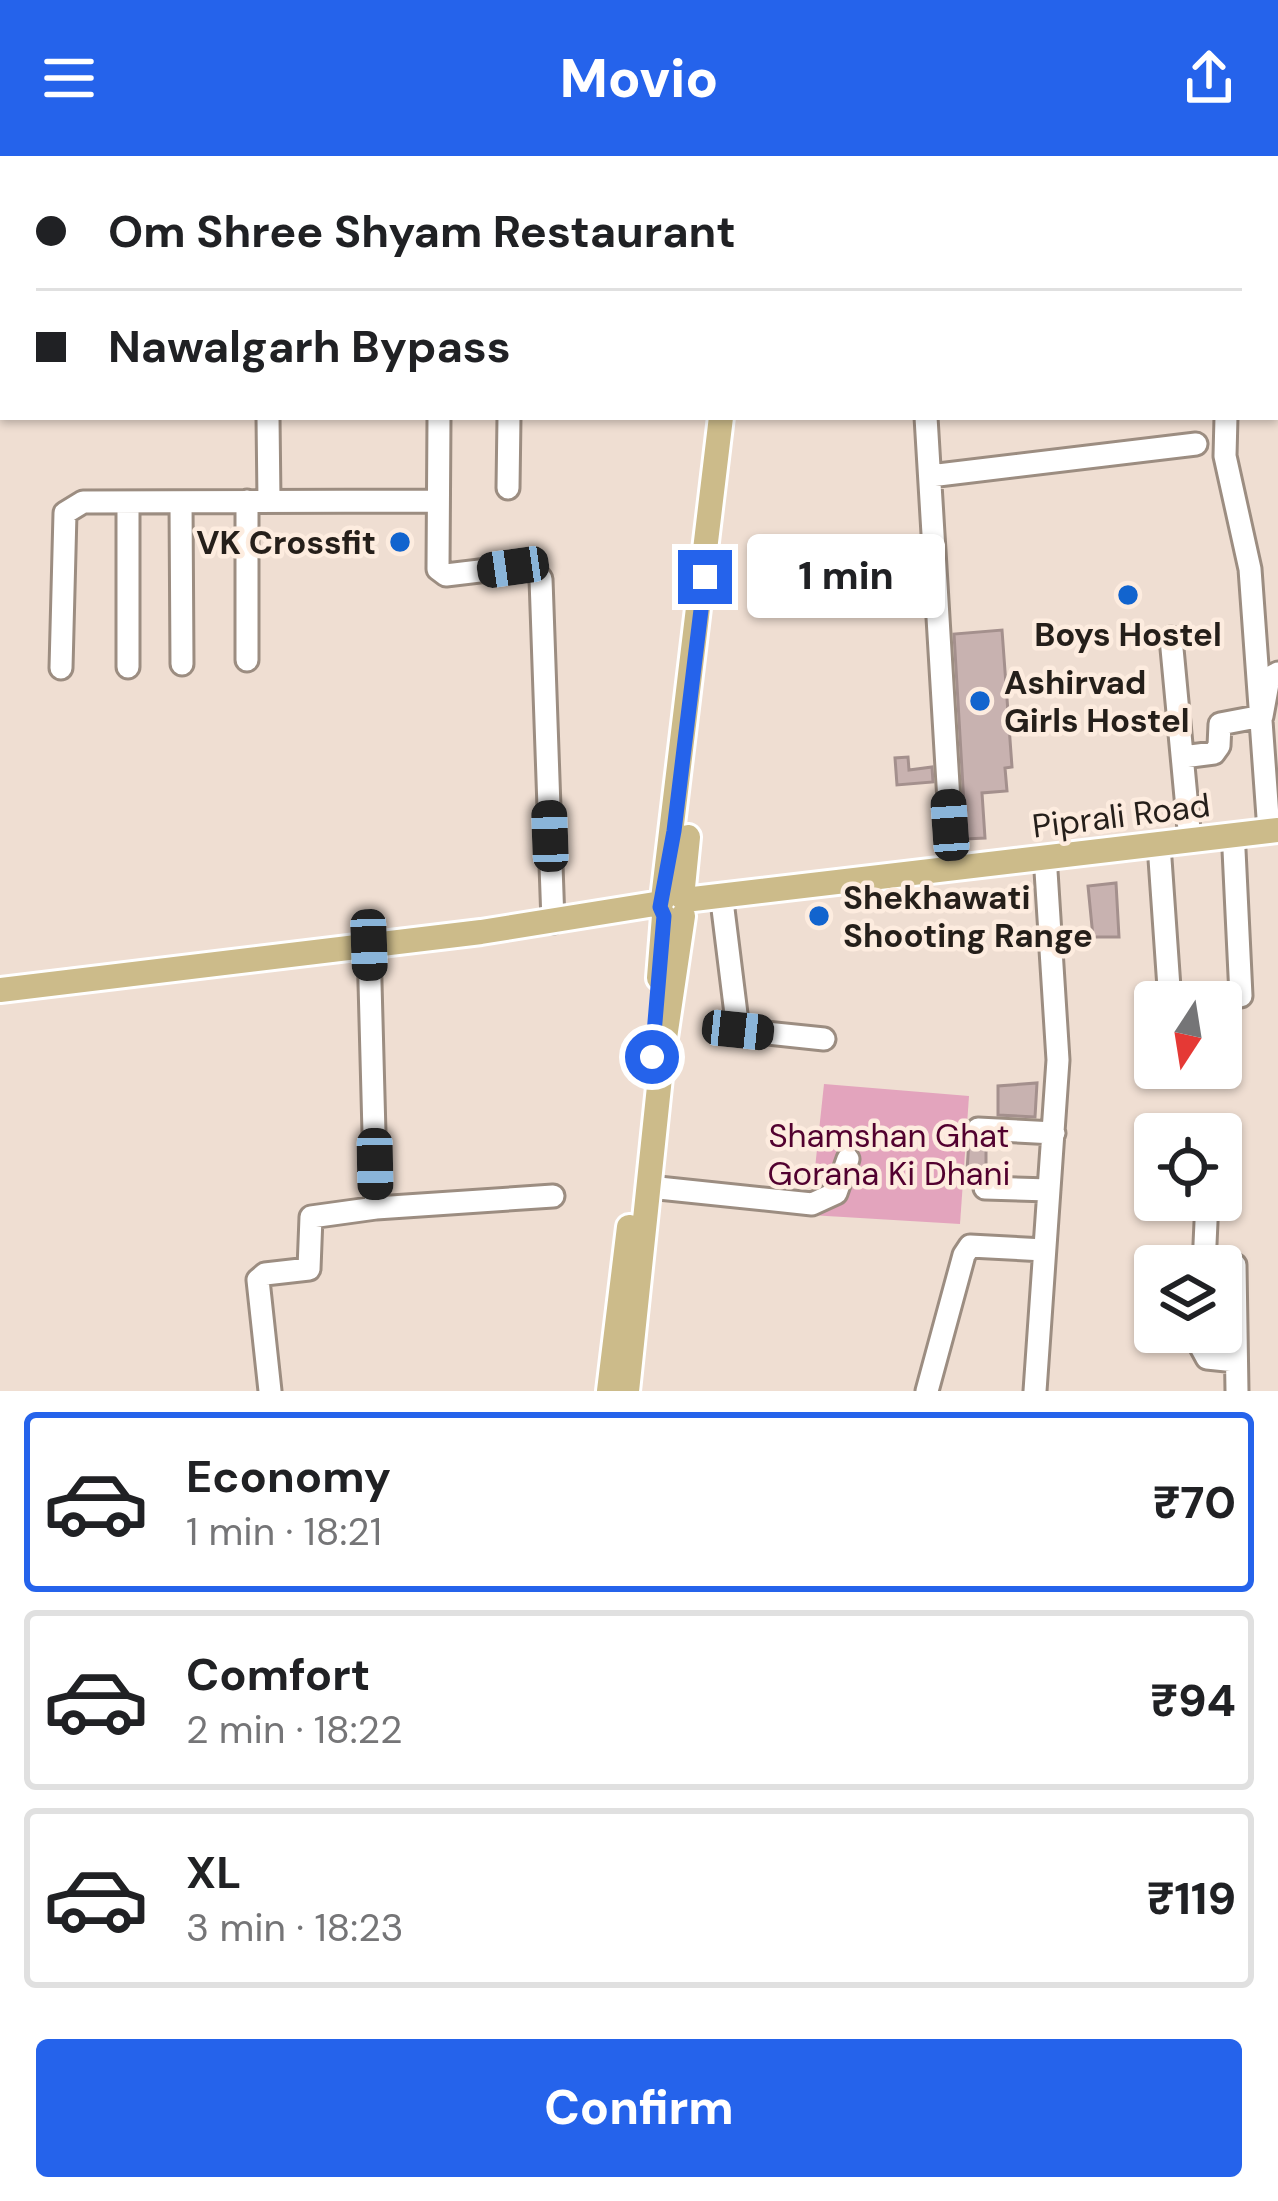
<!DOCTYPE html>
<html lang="en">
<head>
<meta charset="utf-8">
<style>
  body { margin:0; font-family:"DM Sans",sans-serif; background:#f6f6f6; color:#202124; height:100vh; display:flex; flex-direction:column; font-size:45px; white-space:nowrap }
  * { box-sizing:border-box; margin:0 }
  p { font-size:39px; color:#757577 }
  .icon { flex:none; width:66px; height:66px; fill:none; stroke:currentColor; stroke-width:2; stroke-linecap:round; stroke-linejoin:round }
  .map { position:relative; height:1235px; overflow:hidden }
  .side { display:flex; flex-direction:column; background:#fff; flex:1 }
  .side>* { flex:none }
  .guide { position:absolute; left:0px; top:0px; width:1278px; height:264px; box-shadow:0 3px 9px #0004; display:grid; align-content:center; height:264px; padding:0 36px; background:#fff }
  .needle { width:78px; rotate:192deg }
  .controls { position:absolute; left:1134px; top:825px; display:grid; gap:24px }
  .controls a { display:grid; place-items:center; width:108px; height:108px; border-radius:12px; background:#fff; box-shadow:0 3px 9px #0004; font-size:60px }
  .end { position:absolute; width:54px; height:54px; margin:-27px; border:15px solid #2563eb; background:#fff; box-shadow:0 0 0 6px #fff }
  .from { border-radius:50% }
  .bubble { position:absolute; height:84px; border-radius:12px; background:#fff; box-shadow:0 3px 9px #0004; font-size:39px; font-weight:800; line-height:84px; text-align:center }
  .car { position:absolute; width:36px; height:72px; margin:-36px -18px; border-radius:15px; box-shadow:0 0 9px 3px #0007; background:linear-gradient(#222 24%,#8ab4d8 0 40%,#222 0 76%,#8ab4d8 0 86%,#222 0) }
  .guide b { display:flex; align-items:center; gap:42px; height:114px; font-size:45px }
  .guide b+b { border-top:3px solid #e0e0e0 }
  .guide i { width:30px; height:30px; background:#202124 }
  ul { padding:21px 0 0; list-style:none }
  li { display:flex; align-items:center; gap:36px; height:180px; margin:0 24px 18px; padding:0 12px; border:6px solid #e0e0e0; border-radius:12px }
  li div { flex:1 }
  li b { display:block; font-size:45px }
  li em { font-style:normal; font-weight:800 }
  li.active { border-color:#2563eb }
  li>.icon { width:108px; height:108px; stroke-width:1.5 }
  .action { display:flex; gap:24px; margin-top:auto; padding:24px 36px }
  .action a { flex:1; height:138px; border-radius:12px; background:#2563eb; color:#fff; font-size:48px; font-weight:800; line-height:138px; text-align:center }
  header { display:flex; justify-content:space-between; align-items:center; height:156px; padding:0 36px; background:#2563eb; color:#fff; font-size:54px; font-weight:800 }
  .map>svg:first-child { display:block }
  .green { fill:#e3a4bd }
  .building { fill:#c8b2b0; stroke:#a4908d; stroke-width:3 }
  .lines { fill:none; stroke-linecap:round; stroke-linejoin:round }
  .minor-casing { stroke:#9c8d81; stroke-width:27 }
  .major-casing { stroke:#fff; stroke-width:30 }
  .minor { stroke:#fff; stroke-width:21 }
  .major { stroke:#ccbb8a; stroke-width:24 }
  .route { stroke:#2563eb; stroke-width:15 }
  .poi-dot { fill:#1264ce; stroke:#fdecdf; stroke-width:4.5 }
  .labels { text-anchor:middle; stroke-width:9; stroke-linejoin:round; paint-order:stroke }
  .poi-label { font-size:33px; font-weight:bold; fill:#251f1a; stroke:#fdecdf; text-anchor:start }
  .street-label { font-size:33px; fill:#251f1a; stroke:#fdecdf }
  .park-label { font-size:33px; fill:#52012f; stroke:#fdecdf }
</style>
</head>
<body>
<header><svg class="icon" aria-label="menu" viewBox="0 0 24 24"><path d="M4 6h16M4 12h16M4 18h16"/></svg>Movio<svg class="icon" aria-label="share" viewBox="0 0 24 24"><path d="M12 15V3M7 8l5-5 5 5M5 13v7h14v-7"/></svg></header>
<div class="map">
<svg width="1278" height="1235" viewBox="0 0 1278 1235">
  <rect width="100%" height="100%" fill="#efded2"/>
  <path class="green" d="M824,928L969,940L960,1068L810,1059Z"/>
  <path class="building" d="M1002,474L1012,611L1005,612L1007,635L982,637L985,682L966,683L954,478Z
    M908,601L909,614L932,611L933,626L897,629L895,602Z
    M1116,727L1119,781H1093L1088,730Z
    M1037,927L1035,961L998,959V930Z
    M969,984L986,988V1017L967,1015Z"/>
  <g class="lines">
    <g class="minor-casing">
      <path id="minor" d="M74,0V3
        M443,0V3
        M224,3L264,0
        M361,3V0
        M515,3V0
        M594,3V0
        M960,3V0
        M1232,3V0
        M0,10L3,9
        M1275,107H1278
        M268,261L269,345
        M439,261L438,413L446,419L513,411L534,414L541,423L553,766
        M926,261L953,712
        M1226,261L1225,300L1250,413L1269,675
        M930,320L1196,288
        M508,332L509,261
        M247,345V504
        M128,346V511
        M181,346L182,508
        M1171,482L1190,684
        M61,512L65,357L83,346L436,345
        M1183,601L1214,597L1219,590L1220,568L1262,560L1269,522L1278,517
        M1234,694L1241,840
        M1160,703L1170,846
        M723,753L738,874L824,883
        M978,973L1054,977
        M649,1031L812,1048L836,1037L848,1003
        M985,1032L1049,1034
        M376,1052L553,1040
        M1235,1109L1237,1235
        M1204,1110L1207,1044
        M1202,1176L1201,1191L1207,1202L1236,1205
        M270,1235L258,1124L265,1118L309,1113L311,1061L376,1052L369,789
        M927,1235L964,1099L970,1090L1044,1094
        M1035,1235L1058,904L1046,715"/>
    </g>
    <g class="major-casing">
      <path id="major" d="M762,3V0
        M682,741L688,681
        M663,743L721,261
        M685,744L1278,674
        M659,822L664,760
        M0,834L481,776L661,747
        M609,1235L629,1071
        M627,1235L662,902L683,760"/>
    </g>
    <use href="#minor" class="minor"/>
    <use href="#major" class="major"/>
  </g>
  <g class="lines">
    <path class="route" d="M652,901L664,760L660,751L674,675L705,421"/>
  </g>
  <g class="poi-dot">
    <circle cx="400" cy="386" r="12"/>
    <circle cx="1128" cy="439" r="12"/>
    <circle cx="980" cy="545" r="12"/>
    <circle cx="819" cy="760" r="12"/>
  </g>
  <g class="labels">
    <g class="poi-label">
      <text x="376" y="398" text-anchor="end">VK Crossfit</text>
      <text x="1128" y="490" text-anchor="middle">Boys Hostel</text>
      <text x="1004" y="538">Ashirvad<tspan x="1004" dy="38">Girls Hostel</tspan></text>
      <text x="843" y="753">Shekhawati<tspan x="843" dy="38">Shooting Range</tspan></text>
    </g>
    <g class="street-label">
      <text transform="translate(1121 659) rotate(-7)" y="12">Piprali Road</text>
    </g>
    <g class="park-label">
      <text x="889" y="991">Shamshan Ghat<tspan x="889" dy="38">Gorana Ki Dhani</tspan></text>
    </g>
  </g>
</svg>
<div class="controls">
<a><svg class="needle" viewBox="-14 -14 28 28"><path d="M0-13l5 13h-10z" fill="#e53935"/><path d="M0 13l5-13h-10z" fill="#757577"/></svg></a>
<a><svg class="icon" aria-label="locate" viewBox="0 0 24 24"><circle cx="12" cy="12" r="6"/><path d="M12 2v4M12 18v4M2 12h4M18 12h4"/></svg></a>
<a><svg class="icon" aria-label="layers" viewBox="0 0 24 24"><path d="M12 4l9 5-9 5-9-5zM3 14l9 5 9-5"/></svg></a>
</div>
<i class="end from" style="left:652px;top:901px"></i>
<i class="end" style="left:705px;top:421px"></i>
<div class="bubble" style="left:747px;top:378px;width:198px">1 min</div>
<i class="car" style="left:513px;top:411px;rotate:262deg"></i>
<i class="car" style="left:950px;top:669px;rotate:356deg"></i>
<i class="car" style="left:550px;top:680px;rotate:358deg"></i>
<i class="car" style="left:369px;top:789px;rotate:178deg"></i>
<i class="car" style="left:738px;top:874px;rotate:96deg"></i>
<i class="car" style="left:375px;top:1008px;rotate:179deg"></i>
<div class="guide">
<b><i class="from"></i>Om Shree Shyam Restaurant</b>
<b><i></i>Nawalgarh Bypass</b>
</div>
</div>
<section class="side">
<ul>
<li class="active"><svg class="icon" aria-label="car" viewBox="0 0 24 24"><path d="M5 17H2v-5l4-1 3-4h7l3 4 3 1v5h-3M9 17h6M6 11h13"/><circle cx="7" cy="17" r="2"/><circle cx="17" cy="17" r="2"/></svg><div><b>Economy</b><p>1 min · 18:21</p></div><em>₹70</em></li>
<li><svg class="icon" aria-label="car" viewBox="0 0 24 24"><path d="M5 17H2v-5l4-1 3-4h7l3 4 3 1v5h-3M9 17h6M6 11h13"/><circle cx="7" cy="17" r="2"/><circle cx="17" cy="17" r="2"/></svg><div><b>Comfort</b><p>2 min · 18:22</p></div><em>₹94</em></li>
<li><svg class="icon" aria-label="car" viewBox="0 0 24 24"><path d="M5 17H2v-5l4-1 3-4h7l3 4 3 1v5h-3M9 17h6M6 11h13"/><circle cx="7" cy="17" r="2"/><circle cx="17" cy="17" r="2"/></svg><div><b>XL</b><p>3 min · 18:23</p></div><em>₹119</em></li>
</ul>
<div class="action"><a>Confirm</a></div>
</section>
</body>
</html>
